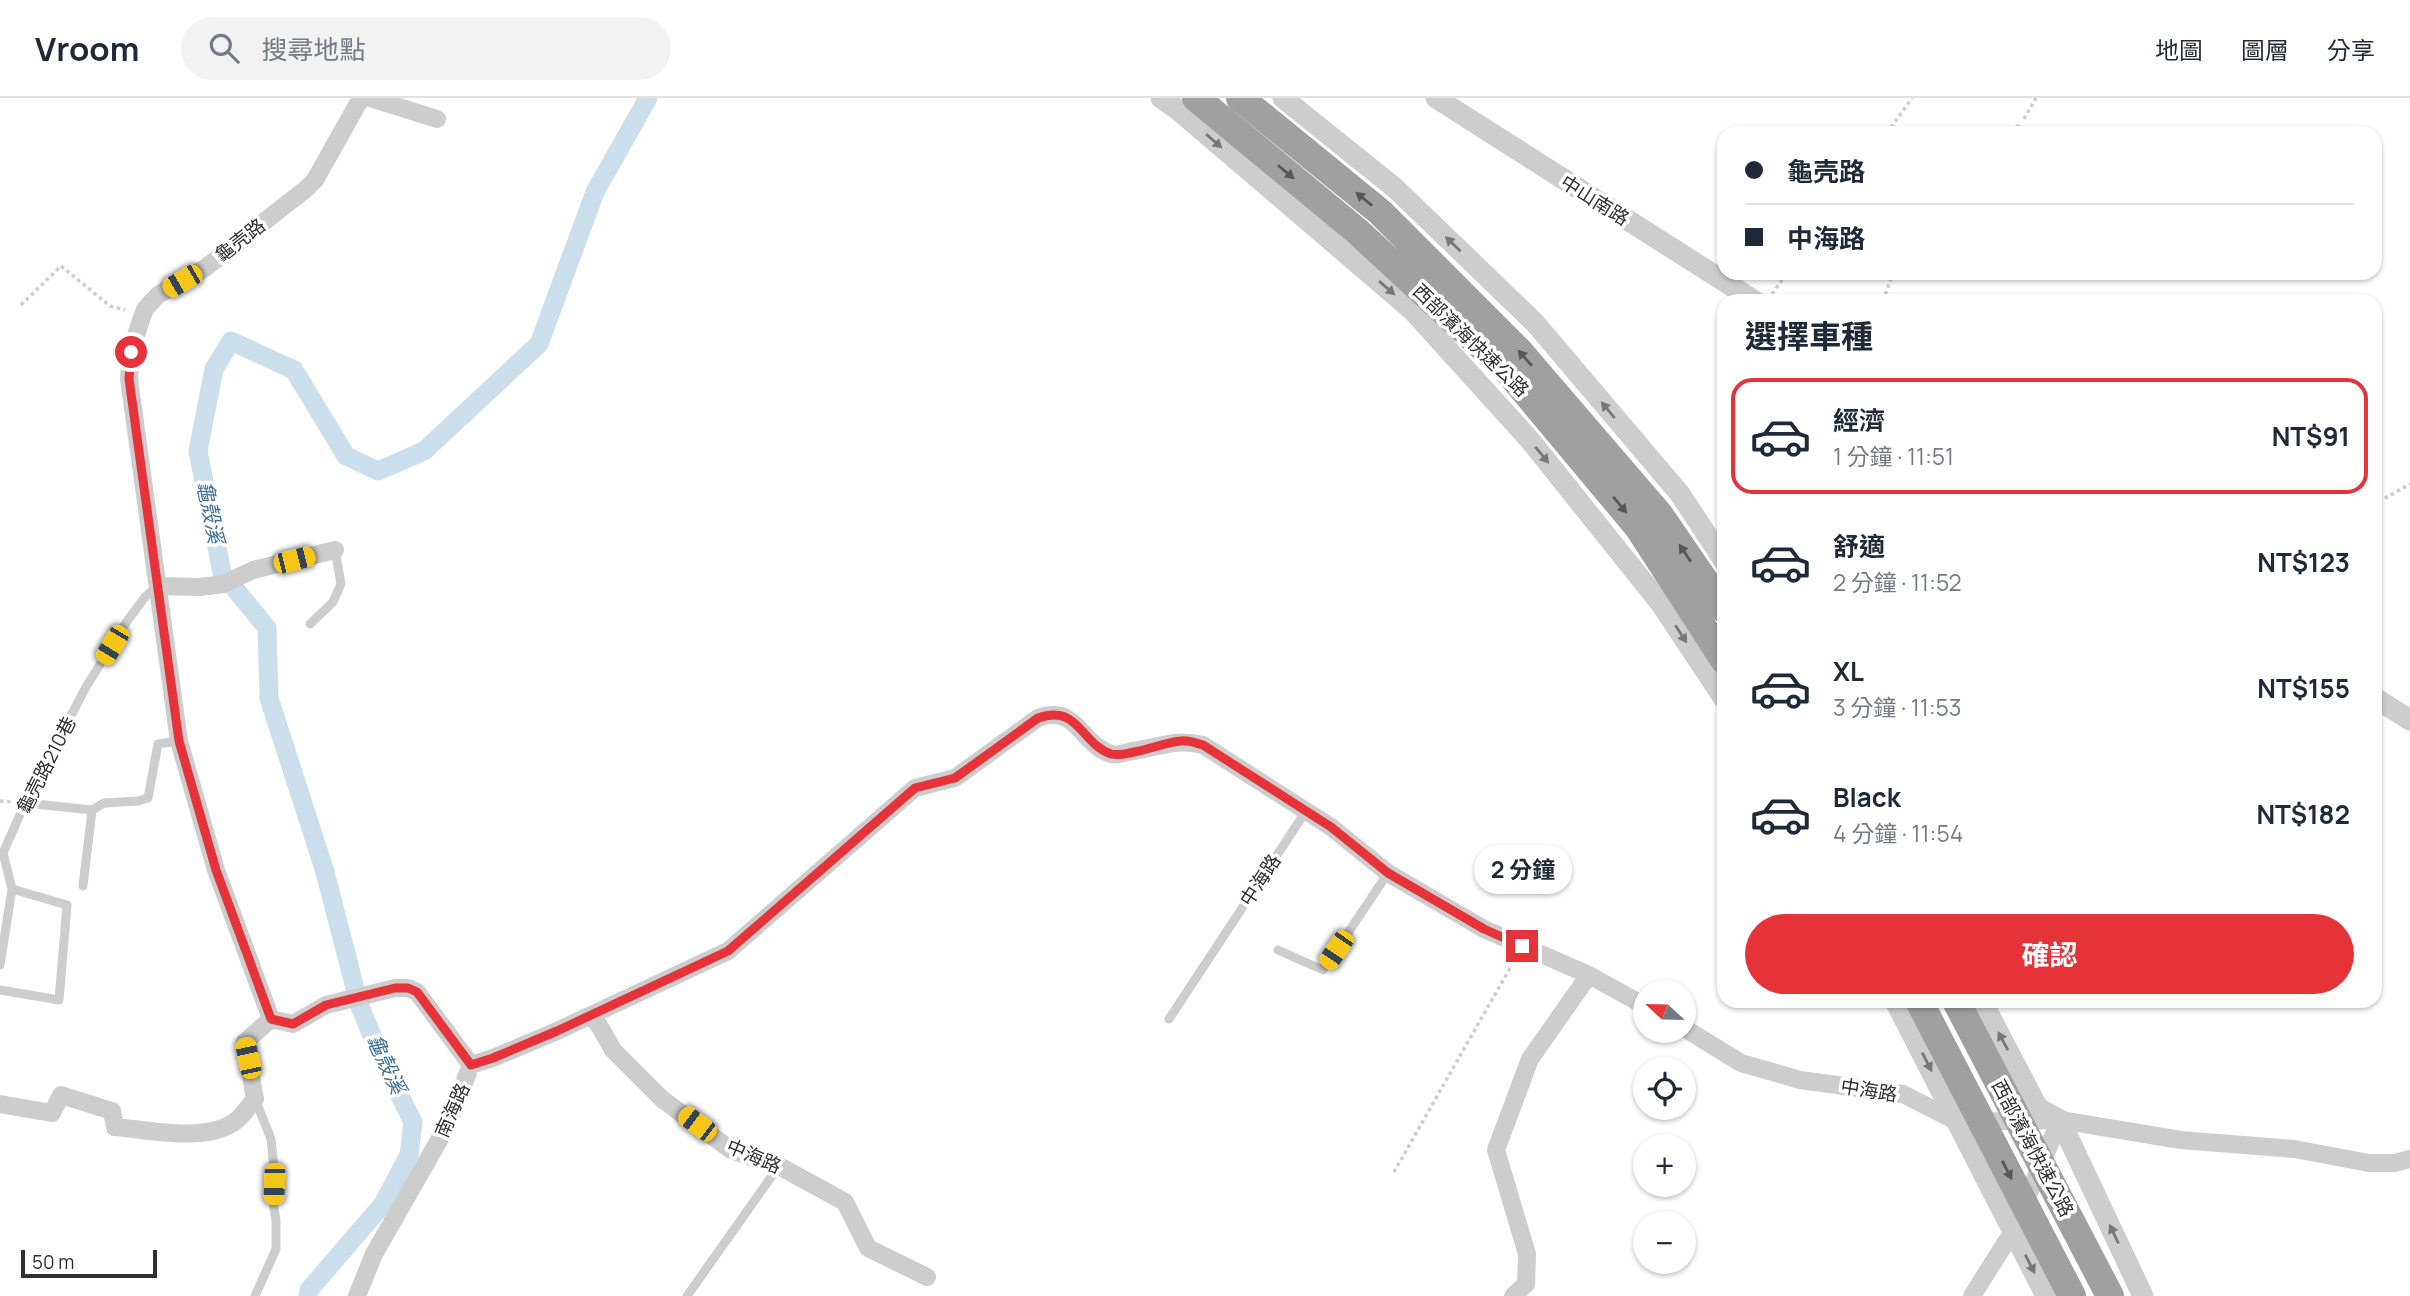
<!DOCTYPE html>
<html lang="zh-TW">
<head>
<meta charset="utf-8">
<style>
  body { margin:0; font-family:Manrope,"Noto Sans TC",sans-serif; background:#f2f2f3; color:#1f2937; height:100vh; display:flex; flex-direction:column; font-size:26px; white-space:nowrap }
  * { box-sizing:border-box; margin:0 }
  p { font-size:23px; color:#747a83 }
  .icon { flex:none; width:38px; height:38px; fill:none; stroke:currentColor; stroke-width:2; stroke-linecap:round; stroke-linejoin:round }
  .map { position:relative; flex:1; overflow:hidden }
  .drawer { position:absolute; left:1717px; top:196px; width:665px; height:714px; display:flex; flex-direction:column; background:#fff; border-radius:21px; box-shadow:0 2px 5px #0004 }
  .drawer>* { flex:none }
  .hud { position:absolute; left:1717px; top:28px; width:665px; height:154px; border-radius:21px; box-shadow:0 2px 5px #0004; display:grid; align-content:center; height:154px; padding:0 28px; background:#fff }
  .needle { width:46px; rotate:292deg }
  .controls { position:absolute; left:1633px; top:882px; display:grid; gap:14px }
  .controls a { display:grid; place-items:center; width:63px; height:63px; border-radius:50%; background:#fff; box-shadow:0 2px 5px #0004; font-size:35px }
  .scale { position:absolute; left:21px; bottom:18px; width:136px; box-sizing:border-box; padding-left:7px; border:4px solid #303030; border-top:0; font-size:19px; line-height:24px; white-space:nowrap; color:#303030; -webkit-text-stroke:5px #fff; paint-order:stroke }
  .end { position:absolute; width:32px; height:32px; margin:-16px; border:9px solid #e63339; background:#fff; box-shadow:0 0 0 4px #fff }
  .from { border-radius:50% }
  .bubble { position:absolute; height:49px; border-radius:24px; background:#fff; box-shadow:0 2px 5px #0004; font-size:23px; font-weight:700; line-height:49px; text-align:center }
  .car { position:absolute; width:21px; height:42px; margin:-21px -10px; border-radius:9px; box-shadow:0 0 5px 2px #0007; background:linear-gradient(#f5c518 24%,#345 0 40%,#f5c518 0 76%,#345 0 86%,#f5c518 0) }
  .hud b { display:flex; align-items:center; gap:24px; height:66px; font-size:26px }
  .hud b+b { border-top:2px solid #e0e1e3 }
  .hud i { width:18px; height:18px; background:#1f2937 }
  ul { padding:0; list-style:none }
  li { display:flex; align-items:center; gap:21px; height:116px; margin:0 14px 10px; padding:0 14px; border:4px solid transparent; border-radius:21px }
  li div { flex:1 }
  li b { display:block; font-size:26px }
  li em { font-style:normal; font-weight:700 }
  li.selected { border-color:#e63339 }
  li>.icon { width:63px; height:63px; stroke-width:1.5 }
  h2 { padding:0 28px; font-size:32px; line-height:84px }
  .cta { display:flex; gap:14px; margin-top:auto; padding:14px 28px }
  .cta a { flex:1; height:80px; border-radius:42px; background:#e63339; color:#fff; font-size:28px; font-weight:700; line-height:80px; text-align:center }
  header { display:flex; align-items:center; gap:42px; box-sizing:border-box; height:98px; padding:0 35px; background:#fff; border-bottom:2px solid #e0e1e3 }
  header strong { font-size:33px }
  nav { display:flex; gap:38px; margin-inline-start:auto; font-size:24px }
  .search { width:490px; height:63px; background:#f2f2f3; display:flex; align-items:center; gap:18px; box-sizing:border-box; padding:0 24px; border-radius:38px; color:#747a83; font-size:26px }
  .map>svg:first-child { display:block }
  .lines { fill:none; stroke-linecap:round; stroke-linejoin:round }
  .canal { stroke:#cadeec; stroke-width:19 }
  .path { stroke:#cdcdcd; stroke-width:3.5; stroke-dasharray:3.5 3.5; stroke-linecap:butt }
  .service { stroke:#cdcdcd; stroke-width:9 }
  .minor { stroke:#cdcdcd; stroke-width:18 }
  .tertiary { stroke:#cdcdcd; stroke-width:21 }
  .trunk { stroke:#a0a0a0; stroke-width:28 }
  .trunk-bridge { stroke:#a0a0a0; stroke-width:28 }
  .oneway { fill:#777 }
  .oneway2 { fill:#575757 }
  .route { stroke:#e63339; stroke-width:9 }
  .labels { text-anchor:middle; stroke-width:7; stroke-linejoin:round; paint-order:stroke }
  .street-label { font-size:19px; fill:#303030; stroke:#fff }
  .water-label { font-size:21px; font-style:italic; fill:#3d6e93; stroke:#fff }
</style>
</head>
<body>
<header>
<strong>Vroom</strong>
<div class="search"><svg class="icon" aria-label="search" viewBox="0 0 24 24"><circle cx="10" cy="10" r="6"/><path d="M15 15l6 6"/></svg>搜尋地點</div>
<nav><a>地圖</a><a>圖層</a><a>分享</a></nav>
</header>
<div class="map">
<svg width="2410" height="1198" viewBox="0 0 2410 1198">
  <rect width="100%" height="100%" fill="#fff"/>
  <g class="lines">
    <path class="canal" d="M308,1198L309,1192L383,1106L409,1057L413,1024L379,955L359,906L325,774L269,600L267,530L222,475L198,353L214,271L231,243L294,272L346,358L378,373L424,353L539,246L595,94L648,0"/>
    <path class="path" d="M2024,21L2036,0
      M1887,35L1912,0
      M1772,196L1787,175
      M1883,203L1893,175
      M21,207L61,168L110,208L125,212
      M2375,410L2380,403L2410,386
      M0,703L12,704
      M1394,1074L1514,863"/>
    <path class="service" d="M2018,31L2021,35
      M310,526L333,504L341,486L335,452
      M25,705L92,712L104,705L138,703L148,700L158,646L179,643
      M83,788L92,712
      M1278,852L1323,872L1388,775
      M0,867L12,791L3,755L25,705L86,589L125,526L145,499L158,488
      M0,892L59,902L67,807L12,791
      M1169,921L1306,713
      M255,1001L271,1041L274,1070L273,1103L276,1123V1151L255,1198
      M687,1198L779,1068"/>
    <path class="minor" d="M370,0L437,21
      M158,488L199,489L224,486L253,472L335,452
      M593,917L613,952L662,1001L731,1052L779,1068L845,1104L868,1150L927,1179
      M271,921L216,772L179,643L129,281L131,254L139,228L145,211L158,197L205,170L306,91L315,82L361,0
      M271,921L293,926L326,907L395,890H408L417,894L471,967L446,1030L374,1156L357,1198
      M1684,930L1741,965L1800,982L1903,996L1958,1024L2060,1022L2181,1042L2294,1051L2369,1065H2395L2410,1061
      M471,967L493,960L557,933L728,853L915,690L955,680L1038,620C1078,606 1080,646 1111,656C1118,658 1126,654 1133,653C1160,649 1175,640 1203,647L1331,729L1388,775L1484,831L1589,877L1645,908
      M0,1006L52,1015L61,997L112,1013L115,1029C150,1032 202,1044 233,1025C241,1020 248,1009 255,1001L245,944L271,921
      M1513,1198L1526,1186L1527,1156L1496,1052L1530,961L1589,877
      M1972,1198L2013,1133L2060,1022"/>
    <path class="tertiary" d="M1161,0L1177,11L1412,212L1529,341L1661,506L1724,601
      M1283,0L1395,90L1535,225L1680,396L1724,463
      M1436,0L1755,203
      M2375,600L2410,622
      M1895,903L2046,1198
      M1982,903L2038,1010L2060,1022L2143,1198"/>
    <path class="trunk" d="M1196,0L1357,133L1506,271L1638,429L1724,562
      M1240,0L1380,114L1519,253L1659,416L1724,511"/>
    <path class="trunk-bridge" d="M1919,903L2072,1198
      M1956,903L2110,1198"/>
  </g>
  <defs><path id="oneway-solid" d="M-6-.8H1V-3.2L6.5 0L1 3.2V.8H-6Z" transform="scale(1.75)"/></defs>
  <g class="oneway">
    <use href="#oneway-solid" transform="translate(1214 43) rotate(41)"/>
    <use href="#oneway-solid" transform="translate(1453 146) rotate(-136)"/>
    <use href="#oneway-solid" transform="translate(1387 190) rotate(41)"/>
    <use href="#oneway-solid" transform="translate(1608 312) rotate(-130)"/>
    <use href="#oneway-solid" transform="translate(1542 357) rotate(51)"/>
    <use href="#oneway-solid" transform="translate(1681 536) rotate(57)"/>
    <use href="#oneway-solid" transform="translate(2003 943) rotate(-118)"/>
    <use href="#oneway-solid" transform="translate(1927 964) rotate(63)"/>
    <use href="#oneway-solid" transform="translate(2114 1136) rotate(-115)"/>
    <use href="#oneway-solid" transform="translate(2030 1166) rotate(63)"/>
  </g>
  <g class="oneway2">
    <use href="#oneway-solid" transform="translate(1286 74) rotate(40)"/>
    <use href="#oneway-solid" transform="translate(1364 101) rotate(-141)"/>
    <use href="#oneway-solid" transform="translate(1525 260) rotate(-131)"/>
    <use href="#oneway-solid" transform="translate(1620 407) rotate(50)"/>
    <use href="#oneway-solid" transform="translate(1685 455) rotate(-124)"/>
    <use href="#oneway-solid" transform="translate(2007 1072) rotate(63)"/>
  </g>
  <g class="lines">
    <path class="route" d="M131,254L129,281L179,643L216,772L271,921L293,926L326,907L395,890H408L417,894L471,967L493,960L557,933L728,853L915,690L955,680L1038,620C1079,606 1080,645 1111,656C1126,660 1164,644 1181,643C1188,642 1195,645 1203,647L1331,729L1388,775L1484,831L1522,848"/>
  </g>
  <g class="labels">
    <g class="street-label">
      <text transform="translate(1595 102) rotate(32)" y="7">中山南路</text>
      <text transform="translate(240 142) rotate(-38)" y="7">龜壳路</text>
      <text transform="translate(1471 242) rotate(44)" y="7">西部濱海快速公路</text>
      <text transform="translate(46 667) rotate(-63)" y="7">龜壳路210巷</text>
      <text transform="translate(1260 782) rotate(-57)" y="7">中海路</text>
      <text transform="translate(1869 992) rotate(9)" y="7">中海路</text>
      <text transform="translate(452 1012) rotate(-66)" y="7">南海路</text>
      <text transform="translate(2033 1050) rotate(62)" y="7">西部濱海快速公路</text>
      <text transform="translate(754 1058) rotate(23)" y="7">中海路</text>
    </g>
    <g class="water-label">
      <text transform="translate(210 414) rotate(79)" y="7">龜殼溪</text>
      <text transform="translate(386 966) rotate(65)" y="7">龜殼溪</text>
    </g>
  </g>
</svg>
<div class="controls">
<a><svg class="needle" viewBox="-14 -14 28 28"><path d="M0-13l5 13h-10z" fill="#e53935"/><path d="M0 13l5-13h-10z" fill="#747a83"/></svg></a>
<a><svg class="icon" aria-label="locate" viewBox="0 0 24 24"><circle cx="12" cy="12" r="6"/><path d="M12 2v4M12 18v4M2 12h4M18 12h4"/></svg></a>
<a>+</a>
<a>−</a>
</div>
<div class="scale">50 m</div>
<i class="end from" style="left:131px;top:254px"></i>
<i class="end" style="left:1522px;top:848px"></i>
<div class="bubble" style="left:1474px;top:747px;width:98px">2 分鐘</div>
<i class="car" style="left:182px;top:183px;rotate:240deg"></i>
<i class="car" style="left:294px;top:462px;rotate:76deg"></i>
<i class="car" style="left:112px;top:547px;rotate:211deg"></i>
<i class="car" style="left:1336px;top:852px;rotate:214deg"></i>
<i class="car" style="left:248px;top:960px;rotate:348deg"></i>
<i class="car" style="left:697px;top:1026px;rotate:307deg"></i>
<i class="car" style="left:274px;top:1086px;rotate:182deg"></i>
<div class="hud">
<b><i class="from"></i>龜壳路</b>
<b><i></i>中海路</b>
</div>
<section class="drawer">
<h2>選擇車種</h2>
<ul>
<li class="selected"><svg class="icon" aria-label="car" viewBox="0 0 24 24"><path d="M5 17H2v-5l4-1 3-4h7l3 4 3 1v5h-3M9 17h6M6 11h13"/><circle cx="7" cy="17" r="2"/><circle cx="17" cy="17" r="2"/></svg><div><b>經濟</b><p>1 分鐘 · 11:51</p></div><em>NT$91</em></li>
<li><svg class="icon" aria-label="car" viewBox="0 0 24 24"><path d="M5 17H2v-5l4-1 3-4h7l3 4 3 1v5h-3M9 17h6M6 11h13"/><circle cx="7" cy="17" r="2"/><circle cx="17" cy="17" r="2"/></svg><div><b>舒適</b><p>2 分鐘 · 11:52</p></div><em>NT$123</em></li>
<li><svg class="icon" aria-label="car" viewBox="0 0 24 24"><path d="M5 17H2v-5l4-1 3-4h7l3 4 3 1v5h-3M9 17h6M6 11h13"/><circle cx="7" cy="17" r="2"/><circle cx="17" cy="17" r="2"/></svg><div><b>XL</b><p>3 分鐘 · 11:53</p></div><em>NT$155</em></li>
<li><svg class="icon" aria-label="car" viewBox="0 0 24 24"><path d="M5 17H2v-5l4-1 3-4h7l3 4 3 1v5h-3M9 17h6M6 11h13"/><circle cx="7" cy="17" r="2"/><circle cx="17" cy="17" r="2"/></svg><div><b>Black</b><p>4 分鐘 · 11:54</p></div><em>NT$182</em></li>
</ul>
<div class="cta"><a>確認</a></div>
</section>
</div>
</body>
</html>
